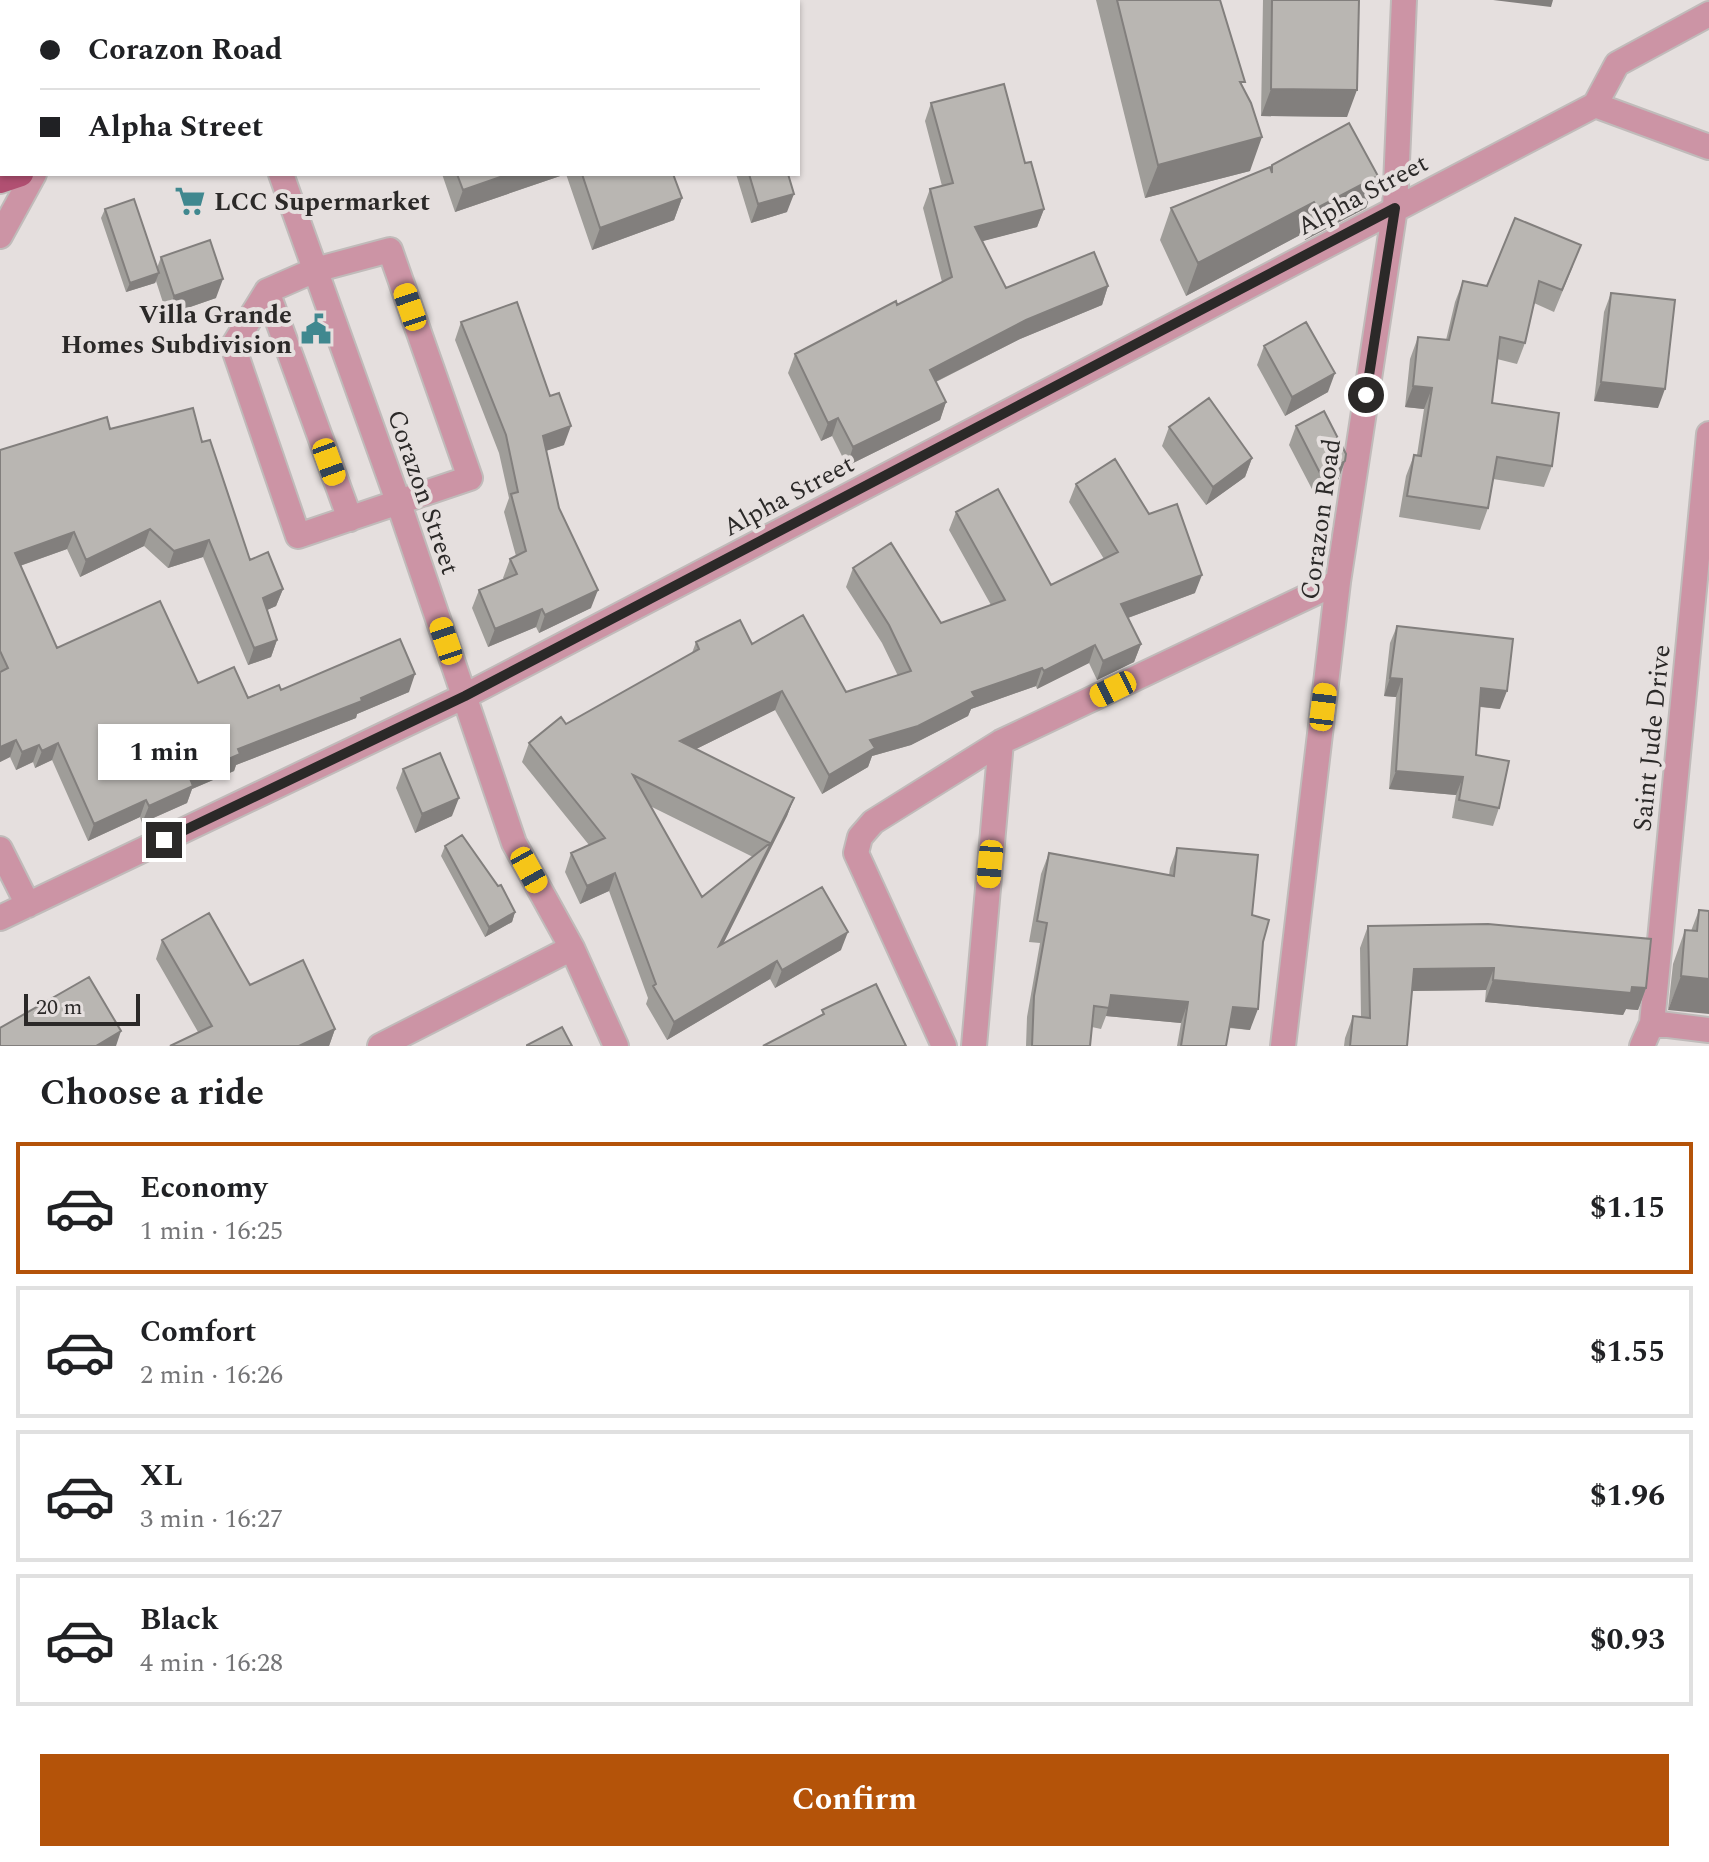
<!DOCTYPE html>
<html lang="en">
<head>
<meta charset="utf-8">
<style>
  body { margin:0; font-family:Spectral,serif; background:#f6f6f6; color:#202124; height:100vh; display:flex; flex-direction:column; font-size:30px; white-space:nowrap }
  * { box-sizing:border-box; margin:0 }
  p { font-size:26px; color:#757577 }
  .icon { flex:none; width:44px; height:44px; fill:none; stroke:currentColor; stroke-width:2; stroke-linecap:round; stroke-linejoin:round }
  .map { position:relative; height:1046px; overflow:hidden }
  .side { display:flex; flex-direction:column; background:#fff; flex:1 }
  .side>* { flex:none }
  .top-card { position:absolute; left:0px; top:0px; width:800px; height:176px; box-shadow:0 2px 6px #0004; display:grid; align-content:center; height:176px; padding:0 40px; background:#fff }
  .scale { position:absolute; left:24px; bottom:20px; width:116px; box-sizing:border-box; padding-left:8px; border:4px solid #2b2928; border-top:0; font-size:22px; line-height:28px; white-space:nowrap; color:#2b2928; -webkit-text-stroke:6px #e5dfde; paint-order:stroke }
  .end { position:absolute; width:36px; height:36px; margin:-18px; border:10px solid #2b2928; background:#fff; box-shadow:0 0 0 4px #fff }
  .from { border-radius:50% }
  .bubble { position:absolute; height:56px; border-radius:0px; background:#fff; box-shadow:0 2px 6px #0004; font-size:26px; font-weight:700; line-height:56px; text-align:center }
  .car { position:absolute; width:24px; height:48px; margin:-24px -12px; border-radius:10px; box-shadow:0 0 6px 2px #0007; background:linear-gradient(#f5c518 24%,#345 0 40%,#f5c518 0 76%,#345 0 86%,#f5c518 0) }
  .top-card b { display:flex; align-items:center; gap:28px; height:76px; font-size:30px }
  .top-card b+b { border-top:2px solid #e0e0e0 }
  .top-card i { width:20px; height:20px; background:#202124 }
  ul { padding:0; list-style:none }
  li { display:flex; align-items:center; gap:24px; height:132px; margin:0 16px 12px; padding:0 24px; border:4px solid #e0e0e0; border-radius:0px }
  li div { flex:1 }
  li b { display:block; font-size:30px }
  li em { font-style:normal; font-weight:700 }
  li.selected { border-color:#b45309 }
  li>.icon { width:72px; height:72px; stroke-width:1.5 }
  h2 { padding:0 40px; font-size:36px; line-height:96px }
  .action { display:flex; gap:16px; margin-top:auto; padding:16px 40px }
  .action a { flex:1; height:92px; border-radius:0px; background:#b45309; color:#fff; font-size:32px; font-weight:700; line-height:92px; text-align:center }
  .map>svg:first-child { display:block }
  .lines { fill:none; stroke-linecap:round; stroke-linejoin:round }
  .minor-casing { stroke:#c0bbba; stroke-width:28 }
  .major-casing { stroke:#c0bbba; stroke-width:28 }
  .minor { stroke:#cc94a5; stroke-width:24 }
  .major { stroke:#b15072; stroke-width:24 }
  .wall { fill:#9f9d99; fill-rule:evenodd }
  .shaded-wall { fill:#827f7d }
  .building { fill:#b9b6b2; stroke:#827f7d; stroke-width:2; fill-rule:evenodd }
  .route { stroke:#2b2928; stroke-width:10 }
  .labels { text-anchor:middle; stroke-width:8; stroke-linejoin:round; paint-order:stroke }
  .street-label { font-size:26px; fill:#2b2928; stroke:#e5dfde }
  .poi-label { font-size:26px; font-weight:bold; fill:#2b2928; stroke:#e5dfde; text-anchor:start }
</style>
</head>
<body>
<div class="map">
<svg width="1709" height="1046" viewBox="0 0 1709 1046">
  <rect width="100%" height="100%" fill="#e5dfde"/>
  <g class="lines">
    <g class="minor-casing">
      <path id="minor" d="M46,0V2
        M1595,105L1617,64L1709,14
        M1595,105L1709,147
        M281,174L398,501L514,843L572,948L616,1046
        M0,236L34,174
        M390,250L470,478L298,536L233,346L267,291L315,270Z
        M267,291L350,519
        M0,849L28,905
        M0,918L465,696L1595,105
        M1652,1023L1709,1030
        M380,1046L572,948
        M944,1046L856,853L860,837L873,822L1001,742L1338,582
        M974,1046L1001,742
        M1283,1046L1338,582L1395,208L1404,0
        M1642,1046L1652,1023L1709,434"/>
    </g>
    <g class="major-casing">
      <path id="major" d="M481,2L486,0
        M0,181L21,174"/>
    </g>
    <use href="#minor" class="minor"/>
    <use href="#major" class="major"/>
  </g>
  <path class="wall" d="M1096,0H1220L1243,88L1250,171L1145,198Z
    M1263,0H1359L1347,117L1261,116Z
    M931,103L1025,163L1044,209L1037,227L982,241L1006,288L1108,286L1102,305L1020,339L936,382L946,402L940,420L847,466L832,436L821,441L788,373L795,354L897,305L942,282L923,208L930,189L942,186L925,121Z
    M1272,165L1378,176L1366,208L1305,240L1302,234L1186,296L1160,240L1171,208L1271,169Z
    M442,174H673L682,198L674,220L592,250L566,174L455,212Z
    M736,174H788L787,212L751,223Z
    M105,209L157,268L161,257L216,298L167,315L156,281L155,283L126,292L101,218Z
    M1573,266L1554,312L1534,303L1525,343L1517,364L1497,359L1492,403L1552,466L1544,487L1493,479L1488,508L1480,530L1399,517L1406,476L1414,455H1417L1424,409L1405,407L1410,359L1418,337L1446,340L1455,302L1463,281L1487,286Z
    M1611,293L1658,408L1594,401L1604,312Z
    M461,322L564,445L546,451L559,508L591,608L539,633L536,627L488,647L472,608L479,590L504,579L503,578L510,559L516,556L504,512L509,498L499,453L455,340Z
    M1264,346L1328,392L1285,416L1257,365Z
    M1296,426L1345,461L1338,480L1314,493L1289,445Z
    M1169,427L1252,458L1245,477L1206,505L1162,446Z
    M110,429L202,442L250,560L283,589L276,606L267,610L277,640L271,657L248,665L203,557L168,568L144,546L80,577L67,549L20,566L57,648L198,683L248,698L281,690L409,692L357,714L356,718L236,765L234,771L192,789L187,803L142,823L140,817L88,841L52,760L35,768L33,762L16,770L10,757L0,762V450Z
    M1076,484L1195,593L1128,618L1141,644L1134,662L1097,680L1089,663L1037,689L1036,686L971,709L968,716L911,745L872,756L868,767L822,794L775,710L696,749L794,798L787,816L723,944L841,950L775,988L770,979L667,1040L646,1004L648,998L609,891L580,904L565,872L571,853L589,845L522,762L529,743L566,724L692,653L696,642L752,644L846,692L898,676L882,643L846,587L853,568L941,623L991,605L949,530L956,512L1051,585L1104,559L1069,502ZM650,806L753,857L702,897Z
    M1397,626L1500,709L1480,707L1476,755L1499,808L1493,826L1452,818L1456,795L1389,789L1396,697L1384,696L1390,643Z
    M403,769L452,816L415,833L396,788Z
    M445,846L515,912L512,922L485,937L441,856Z
    M1177,848L1252,915L1263,942L1250,1030L1229,1028L1226,1046H1177L1181,1023L1106,1016L1101,1029L1092,1027L1090,1046H1026L1027,1017L1040,943L1029,942L1041,874L1049,853L1169,875L1170,868Z
    M1699,910L1709,911L1668,1010L1673,964L1685,930L1691,931Z
    M1368,926L1646,988L1638,1010L1626,1009L1623,1015L1485,1002L1486,990L1412,991L1407,1046H1344L1345,1038L1353,1016L1361,1017L1360,948Z
    M162,940L335,1029L329,1046H170L198,1032L156,959Z"/>
  <path class="shaded-wall" d="M1493,0H1553L1551,7Z
    M1271,89L1357,90L1347,117L1261,116Z
    M1262,137L1250,171L1145,198L1158,165Z
    M509,174H566L455,212L463,190Z
    M1378,176L1366,208L1305,240L1317,208Z
    M794,194L787,212L751,223L758,204Z
    M682,198L674,220L592,250L600,228Z
    M1314,202L1302,234L1186,296L1198,263Z
    M1044,209L1037,227L968,245L975,227Z
    M159,273L155,283L126,292L130,283Z
    M223,279L216,298L167,315L174,296Z
    M1108,286L1102,305L1020,339L923,388L930,370L1026,320Z
    M1335,373L1328,392L1285,416L1292,397Z
    M1601,382L1665,389L1658,408L1594,401Z
    M1413,386L1432,388L1424,409L1405,407Z
    M946,402L940,420L847,466L853,447Z
    M838,418L832,436L821,441L828,423Z
    M571,426L564,445L536,454L543,436Z
    M1252,458L1245,477L1206,505L1213,487Z
    M1345,461L1338,480L1314,493L1321,475Z
    M150,529L144,546L80,577L86,560Z
    M74,532L67,549L8,570L15,553Z
    M209,540L203,557L168,568L174,551Z
    M1202,575L1195,593L1114,623L1121,604Z
    M283,589L276,606L256,615L263,598Z
    M598,590L591,608L539,633L545,615Z
    M542,609L536,627L488,647L495,629Z
    M277,640L271,657L248,665L254,648Z
    M1141,644L1134,662L1097,680L1103,661Z
    M1095,645L1089,663L1037,689L1044,671Z
    M1042,668L1036,686L971,709L968,716L911,745L872,756L868,767L822,794L829,775L870,740L972,692Z
    M415,674L409,692L357,714L356,718L236,765L234,771L192,789L187,803L142,823L149,806L189,776L238,749Z
    M1390,678L1402,679L1396,697L1384,696Z
    M1481,688L1507,691L1500,709L1475,706Z
    M782,691L775,710L674,760L680,741Z
    M16,740L10,757L0,762V747Z
    M58,743L52,760L35,768L42,751Z
    M39,745L33,762L16,770L22,752Z
    M1396,771L1463,777L1456,795L1389,789Z
    M459,798L452,816L415,833L422,814Z
    M794,798L787,816L713,964L719,946Z
    M146,800L140,817L88,841L94,824Z
    M615,873L609,891L580,904L587,886Z
    M515,912L512,922L485,937L489,927Z
    M848,932L841,950L775,988L782,970Z
    M777,961L770,979L667,1040L674,1022Z
    M1494,968L1486,990L1406,991L1414,969Z
    M1681,976L1709,979V1014L1668,1010Z
    M1493,980L1632,987L1646,988L1638,1010L1626,1009L1623,1015L1485,1002Z
    M1111,995L1188,1002L1181,1023L1106,1016Z
    M1233,1007L1258,1009L1250,1030L1226,1027Z
    M335,1029L329,1046H299Z
    M121,1031L116,1046H96Z"/>
  <path class="building" d="M706,0H777V2H702Z
    M1117,0H1220L1245,82H1240L1251,103L1262,137L1158,165Z
    M1272,0H1359L1357,90L1271,89Z
    M1004,84L1025,163L1031,162L1044,209L975,227L1006,288L1094,252L1108,286L1026,320L930,370L946,402L853,447L838,418L828,423L795,354L896,301L897,305L952,277L930,189L953,183L931,103Z
    M1349,123L1378,176L1317,208L1314,202L1198,263L1171,208L1270,167L1272,173V165Z
    M457,174H509L463,190Z
    M582,174H673L682,198L600,228Z
    M749,174H788L794,194L758,204Z
    M134,199L159,273L130,283L105,209Z
    M1515,218L1581,245L1562,290L1539,281L1525,343L1500,337L1492,403L1559,413L1552,466L1497,457L1488,508L1407,496L1414,455L1421,456L1432,388L1413,386L1418,337L1449,340L1463,281L1487,286Z
    M210,240L223,279L174,296L161,257Z
    M1611,293L1675,300L1665,389L1601,382Z
    M517,302L550,396L559,393L571,426L543,436L559,508L598,590L545,615L542,609L495,629L479,590L517,574L510,559L526,551L511,494L518,492L506,435L461,322Z
    M1306,322L1335,373L1292,397L1264,346Z
    M1209,398L1252,458L1213,487L1169,427Z
    M193,408L202,442L210,440L250,560L268,552L283,589L263,598L277,640L254,648L209,540L174,551L150,529L86,560L74,532L15,553L57,648L160,601L198,683L234,667L248,698L279,685L281,690L400,639L415,674L361,698L362,701L238,749L240,754L189,776L193,786L149,806L146,800L94,824L58,743L42,751L39,745L22,752L16,740L0,747V672L8,668L0,651V450L107,417L110,429Z
    M1324,411L1346,454L1345,461L1321,475L1296,426Z
    M1115,459L1149,514L1177,504L1202,575L1121,604L1141,644L1103,661L1095,645L1044,671L1042,668L972,692L975,697L918,726L870,740L875,748L829,775L782,691L680,741L794,798L719,946L822,887L848,932L782,970L777,961L674,1022L653,986L656,984L615,873L587,886L571,853L605,838L529,743L561,717L566,724L699,649L696,642L740,620L752,644L803,615L846,692L911,671L889,625L853,568L891,543L941,623L1005,600L956,512L998,489L1051,585L1118,552L1076,484ZM633,775L770,843L702,897Z
    M1397,626L1513,639L1507,691L1481,688L1476,755L1509,761L1499,808L1459,800L1463,777L1396,771L1402,679L1390,678Z
    M440,753L459,798L422,814L403,769Z
    M462,835L498,886L501,885L515,912L489,927L445,846Z
    M1177,848L1258,855L1252,915L1269,920L1263,942L1258,1009L1233,1007L1226,1046H1181L1188,1002L1111,995L1109,1008L1094,1006L1090,1046H1032L1034,996L1047,923L1037,921L1049,853L1174,876Z
    M1699,910L1709,911V979L1681,976L1685,930L1697,931Z
    M209,913L250,985L303,960L335,1029L299,1046H170L212,1026L162,940Z
    M1488,924L1651,939L1646,988L1632,987L1631,993L1493,980L1494,968L1414,969L1407,1046H1350L1353,1016L1370,1018L1368,926Z
    M89,977L121,1031L96,1046H0V1028Z
    M876,984L906,1046H763L824,1014L822,1010Z
    M562,1027L572,1046H527V1045Z"/>
  <g class="lines">
    <path class="route" d="M164,840L465,696L1395,208L1366,395"/>
  </g>
  <defs>
    <g id="supermarket-bare" transform="scale(2.4)"><path d="M-6-5.5h2.5l.6 2H6L4.5 2H-2.5L-4.4-4H-6ZM-1.5 3.2a1.3 1.3 0 1 0 .1 0ZM3 3.2a1.3 1.3 0 1 0 .1 0Z" fill="#40888f" stroke="#e5dfde" stroke-width="2.5" paint-order="stroke"/></g>
    <g id="civic-bare" transform="scale(2.4)"><path d="M-.6-6.5H3V-4.5H.6V-3L4-1V1h2V6H-6V1h2V-1L-.6-3ZM-1.2 2.5V6h2.4V2.5Z" fill="#40888f" stroke="#e5dfde" stroke-width="2.5" paint-order="stroke"/></g>
  </defs>
  <g fill-rule="evenodd">
    <use href="#supermarket-bare" x="190" y="201"/>
    <use href="#civic-bare" x="316" y="329"/>
  </g>
  <g class="labels">
    <g class="street-label">
      <text transform="translate(1362 194) rotate(-28)" y="9">Alpha Street</text>
      <text transform="translate(424 492) rotate(71)" y="9">Corazon Street</text>
      <text transform="translate(788 495) rotate(-28)" y="9">Alpha Street</text>
      <text transform="translate(1320 519) rotate(-82)" y="9">Corazon Road</text>
      <text transform="translate(1651 738) rotate(-84)" y="9">Saint Jude Drive</text>
    </g>
    <g class="poi-label">
      <text x="214" y="210">LCC Supermarket</text>
      <text x="292" y="323" text-anchor="end">Villa Grande<tspan x="292" dy="30">Homes Subdivision</tspan></text>
    </g>
  </g>
</svg>
<div class="scale">20 m</div>
<i class="end from" style="left:1366px;top:395px"></i>
<i class="end" style="left:164px;top:840px"></i>
<div class="bubble" style="left:98px;top:724px;width:132px">1 min</div>
<i class="car" style="left:410px;top:307px;rotate:341deg"></i>
<i class="car" style="left:329px;top:462px;rotate:160deg"></i>
<i class="car" style="left:446px;top:641px;rotate:341deg"></i>
<i class="car" style="left:1113px;top:689px;rotate:244deg"></i>
<i class="car" style="left:1323px;top:707px;rotate:7deg"></i>
<i class="car" style="left:990px;top:864px;rotate:185deg"></i>
<i class="car" style="left:529px;top:870px;rotate:151deg"></i>
<div class="top-card">
<b><i class="from"></i>Corazon Road</b>
<b><i></i>Alpha Street</b>
</div>
</div>
<section class="side">
<h2>Choose a ride</h2>
<ul>
<li class="selected"><svg class="icon" aria-label="car" viewBox="0 0 24 24"><path d="M5 17H2v-5l4-1 3-4h7l3 4 3 1v5h-3M9 17h6M6 11h13"/><circle cx="7" cy="17" r="2"/><circle cx="17" cy="17" r="2"/></svg><div><b>Economy</b><p>1 min · 16:25</p></div><em>$1.15</em></li>
<li><svg class="icon" aria-label="car" viewBox="0 0 24 24"><path d="M5 17H2v-5l4-1 3-4h7l3 4 3 1v5h-3M9 17h6M6 11h13"/><circle cx="7" cy="17" r="2"/><circle cx="17" cy="17" r="2"/></svg><div><b>Comfort</b><p>2 min · 16:26</p></div><em>$1.55</em></li>
<li><svg class="icon" aria-label="car" viewBox="0 0 24 24"><path d="M5 17H2v-5l4-1 3-4h7l3 4 3 1v5h-3M9 17h6M6 11h13"/><circle cx="7" cy="17" r="2"/><circle cx="17" cy="17" r="2"/></svg><div><b>XL</b><p>3 min · 16:27</p></div><em>$1.96</em></li>
<li><svg class="icon" aria-label="car" viewBox="0 0 24 24"><path d="M5 17H2v-5l4-1 3-4h7l3 4 3 1v5h-3M9 17h6M6 11h13"/><circle cx="7" cy="17" r="2"/><circle cx="17" cy="17" r="2"/></svg><div><b>Black</b><p>4 min · 16:28</p></div><em>$0.93</em></li>
</ul>
<div class="action"><a>Confirm</a></div>
</section>
</body>
</html>
